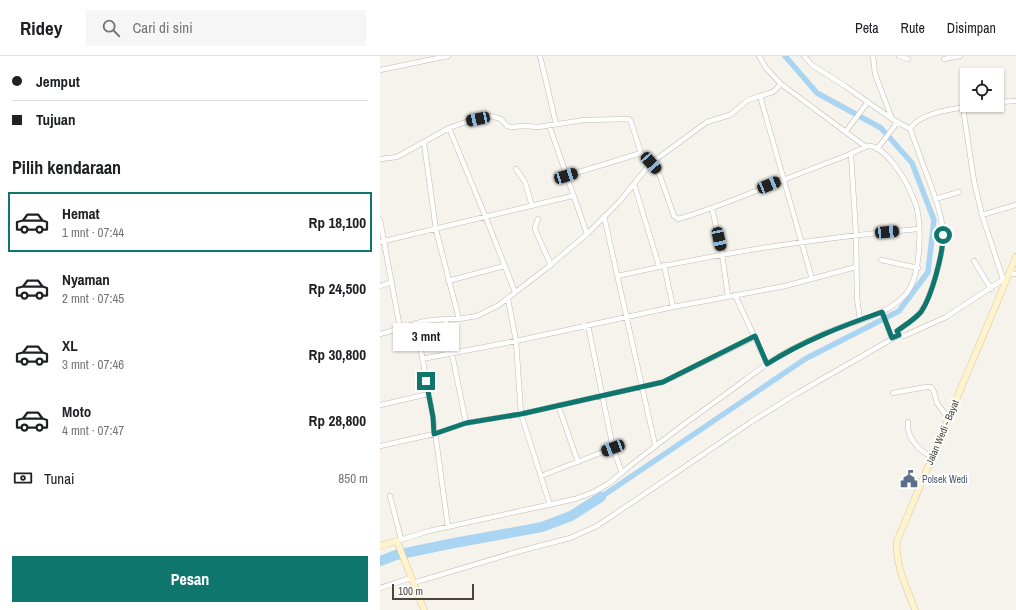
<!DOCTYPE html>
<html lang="id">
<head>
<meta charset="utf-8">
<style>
  body { margin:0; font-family:"Archivo Narrow",sans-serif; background:#f6f6f6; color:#202124; height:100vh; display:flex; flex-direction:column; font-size:15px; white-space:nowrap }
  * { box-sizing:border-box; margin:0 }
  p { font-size:13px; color:#757577 }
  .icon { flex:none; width:22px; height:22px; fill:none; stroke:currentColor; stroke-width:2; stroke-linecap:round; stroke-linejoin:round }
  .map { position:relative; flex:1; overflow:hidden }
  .panel { display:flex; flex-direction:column; background:#fff; width:380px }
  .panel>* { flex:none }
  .guide { display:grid; align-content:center; height:88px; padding:0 12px; background:#fff }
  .fabs { position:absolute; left:580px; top:12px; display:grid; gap:8px }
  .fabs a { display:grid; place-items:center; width:44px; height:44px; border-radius:0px; background:#fff; box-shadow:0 1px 3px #0004; font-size:20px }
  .scale { position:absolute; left:12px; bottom:10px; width:82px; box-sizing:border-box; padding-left:4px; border:2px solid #4b4439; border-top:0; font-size:11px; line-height:14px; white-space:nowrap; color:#4b4439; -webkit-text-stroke:3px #fff; paint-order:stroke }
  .end { position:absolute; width:18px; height:18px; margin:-9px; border:5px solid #0f766e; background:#fff; box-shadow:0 0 0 2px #fff }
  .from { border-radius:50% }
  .bubble { position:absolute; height:28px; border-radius:0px; background:#fff; box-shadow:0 1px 3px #0004; font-size:13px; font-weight:700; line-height:28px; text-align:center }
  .car { position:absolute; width:12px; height:24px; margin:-12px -6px; border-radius:5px; box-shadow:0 0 3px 1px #0007; background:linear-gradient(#222 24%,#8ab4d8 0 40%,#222 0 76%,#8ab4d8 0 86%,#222 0) }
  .guide b { display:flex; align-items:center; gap:14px; height:38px; font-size:15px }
  .guide b+b { border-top:1px solid #e0e0e0 }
  .guide i { width:10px; height:10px; background:#202124 }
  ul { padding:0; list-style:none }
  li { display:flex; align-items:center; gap:12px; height:60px; margin:0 8px 6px; padding:0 4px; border:2px solid transparent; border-radius:0px }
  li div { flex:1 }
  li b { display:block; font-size:15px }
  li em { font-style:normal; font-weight:700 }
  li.on { border-color:#0f766e }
  li>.icon { width:36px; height:36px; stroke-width:1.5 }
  h2 { padding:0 12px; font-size:18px; line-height:48px }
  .pay { display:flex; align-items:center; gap:10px; height:44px; padding:0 12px; font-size:15px }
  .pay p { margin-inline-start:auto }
  .primary-button { display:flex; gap:8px; margin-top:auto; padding:8px 12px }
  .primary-button a { flex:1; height:46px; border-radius:0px; background:#0f766e; color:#fff; font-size:16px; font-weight:700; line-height:46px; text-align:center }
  header { display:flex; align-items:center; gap:24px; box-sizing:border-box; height:56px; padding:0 20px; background:#fff; border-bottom:1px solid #e0e0e0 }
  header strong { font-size:19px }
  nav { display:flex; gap:22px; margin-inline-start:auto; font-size:14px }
  .search { width:280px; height:36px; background:#f6f6f6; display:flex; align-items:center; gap:10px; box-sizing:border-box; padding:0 14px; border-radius:0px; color:#757577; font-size:15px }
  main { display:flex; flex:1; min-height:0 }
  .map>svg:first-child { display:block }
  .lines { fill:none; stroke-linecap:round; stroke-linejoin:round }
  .canal { stroke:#a9d4f2; stroke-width:5.5 }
  .river { stroke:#a9d4f2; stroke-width:10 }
  .street-casing { stroke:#c2bbae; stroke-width:5.5 }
  .secondary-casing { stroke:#d6c79b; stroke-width:7 }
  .street { stroke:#fff; stroke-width:4.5 }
  .secondary { stroke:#fff3cd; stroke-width:6 }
  .route { stroke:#0f766e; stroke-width:5 }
  .labels { text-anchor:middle; stroke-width:4; stroke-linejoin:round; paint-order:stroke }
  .street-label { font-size:10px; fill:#4b4439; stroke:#fff }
  .service-label { font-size:10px; fill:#4e5e75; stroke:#fff; text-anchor:start }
</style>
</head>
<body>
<header>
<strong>Ridey</strong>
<div class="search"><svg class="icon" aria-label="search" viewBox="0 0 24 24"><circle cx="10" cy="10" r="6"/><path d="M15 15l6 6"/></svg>Cari di sini</div>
<nav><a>Peta</a><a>Rute</a><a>Disimpan</a></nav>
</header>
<main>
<section class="panel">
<div class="guide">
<b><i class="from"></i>Jemput</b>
<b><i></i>Tujuan</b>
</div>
<h2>Pilih kendaraan</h2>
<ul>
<li class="on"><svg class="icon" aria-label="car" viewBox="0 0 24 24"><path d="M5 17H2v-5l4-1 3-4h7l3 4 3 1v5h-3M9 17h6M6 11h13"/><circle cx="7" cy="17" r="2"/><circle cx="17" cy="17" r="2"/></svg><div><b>Hemat</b><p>1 mnt · 07:44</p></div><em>Rp 18,100</em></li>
<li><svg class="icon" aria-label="car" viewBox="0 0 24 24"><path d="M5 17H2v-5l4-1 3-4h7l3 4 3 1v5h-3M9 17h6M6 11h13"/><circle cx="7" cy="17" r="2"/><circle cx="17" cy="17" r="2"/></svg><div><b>Nyaman</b><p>2 mnt · 07:45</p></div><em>Rp 24,500</em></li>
<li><svg class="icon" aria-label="car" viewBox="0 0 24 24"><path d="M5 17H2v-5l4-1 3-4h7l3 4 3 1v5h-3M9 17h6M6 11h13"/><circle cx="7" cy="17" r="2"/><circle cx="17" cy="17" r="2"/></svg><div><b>XL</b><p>3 mnt · 07:46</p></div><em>Rp 30,800</em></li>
<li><svg class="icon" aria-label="car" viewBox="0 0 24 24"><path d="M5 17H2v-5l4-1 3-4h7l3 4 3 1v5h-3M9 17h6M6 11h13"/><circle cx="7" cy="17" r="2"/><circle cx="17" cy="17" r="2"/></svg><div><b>Moto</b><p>4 mnt · 07:47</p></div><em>Rp 28,800</em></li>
</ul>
<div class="pay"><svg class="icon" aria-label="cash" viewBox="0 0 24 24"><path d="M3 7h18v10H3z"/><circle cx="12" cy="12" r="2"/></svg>Tunai<p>850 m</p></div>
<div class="primary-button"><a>Pesan</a></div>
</section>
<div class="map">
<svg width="636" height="554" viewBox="0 0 636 554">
  <rect width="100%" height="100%" fill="#f6f3ec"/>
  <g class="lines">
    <path class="canal" d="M221,441L425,303L519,255L548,216L554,164L532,107L501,72L437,37L405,0"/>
    <path class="river" d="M0,505L16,499L69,488L162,471L191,460L221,441"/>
    <g class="street-casing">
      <path id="street" d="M160,0L176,68
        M379,0L386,12L401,28L486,91
        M424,0L432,9L465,30L512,63
        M493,0L495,18L512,63L530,73C540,55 581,52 600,49
        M519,0L528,3
        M564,3L580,0
        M0,14L68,0
        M401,28L393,36L380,40L432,223
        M617,46L636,45
        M583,52L594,125L602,159L623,223
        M169,69L207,178
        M69,72L106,162L135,236
        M530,73C536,88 541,104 547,119C554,138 562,158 563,178C564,195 551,243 540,256C534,265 525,269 517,275V278L524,280L566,261L627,221
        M466,75L488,46
        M44,87L56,174L79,263
        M497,93L517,67
        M471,98L476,179L477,242L480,264
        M0,103L17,101L69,72L89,65L111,60L121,63L127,70L131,71L144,70L158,71L205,64L249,63L251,66L261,97L271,107L239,146L207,178L168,211L119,249L97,260L79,263H65L45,265L0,278
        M136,113L145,126L152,150
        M186,120L261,97
        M254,128L279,210
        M555,143L579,136
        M332,152L342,198L348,240
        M602,159L636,149
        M224,160L275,389
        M158,163L155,171L156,176L171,209
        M0,164L20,272
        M0,186L192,140
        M501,204L538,212
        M594,205L611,233
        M284,209L293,251
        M629,217L636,218
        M238,220C337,197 437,182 538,173
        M68,225L124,210
        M0,230L12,226
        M355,239L387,308
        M128,243L136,285L141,358L170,449
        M502,256L512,283
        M65,263L86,367
        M36,267L53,361L68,471
        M208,269L233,392L242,417
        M42,303L136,285L293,251L405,230L476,211
        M513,337L546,331H551L554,336L557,347L568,362
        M0,349L48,338
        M178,349L198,406
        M528,366C526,381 539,395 552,401
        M0,390L54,378L86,367L141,358L283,326L375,281
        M161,420L233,392
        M10,440L21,483
        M17,485L49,475L195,443L214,436L228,428C264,398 301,370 339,343C359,329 378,313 399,300C415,291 431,283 448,276C474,265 507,260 526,238C541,220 542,171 536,149C534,143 531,138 529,132C523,120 506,92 490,90C484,90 470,99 463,101C436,111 408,122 381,133C353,144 327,155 298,163L294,160L280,120L271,107L327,66L350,59L368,44L380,40
        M33,527L140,495L190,482L217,470L371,366L416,338L519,279
        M0,532L31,522"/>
    </g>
    <g class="secondary-casing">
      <path id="secondary" d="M0,490L17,485L44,554
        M535,554C527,532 515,509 517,485L636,201"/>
    </g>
    <use href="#street" class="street"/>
    <use href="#secondary" class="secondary"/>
  </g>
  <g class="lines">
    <path class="route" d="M46,325L53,361L54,378L86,367L141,358L283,326L375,280L387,308C423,285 462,270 502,256L512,282L519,279L517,275C525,269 534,264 541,256C552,240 563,198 563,179"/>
  </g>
  <defs>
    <g id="civic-bare" transform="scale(1.38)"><path d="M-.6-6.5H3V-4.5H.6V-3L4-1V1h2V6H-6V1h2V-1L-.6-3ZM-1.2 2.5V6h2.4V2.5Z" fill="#5c6f8a" stroke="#fff" stroke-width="2.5" paint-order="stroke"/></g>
  </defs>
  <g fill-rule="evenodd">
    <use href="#civic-bare" x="529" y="423"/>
  </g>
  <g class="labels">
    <g class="street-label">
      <text transform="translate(562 376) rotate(-67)" y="4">Jalan Wedi - Bayat</text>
    </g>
    <g class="service-label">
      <text x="542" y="427">Polsek Wedi</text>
    </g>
  </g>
</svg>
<div class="fabs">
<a><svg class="icon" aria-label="locate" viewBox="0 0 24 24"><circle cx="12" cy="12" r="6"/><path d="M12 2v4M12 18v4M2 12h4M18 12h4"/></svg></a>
</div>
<div class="scale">100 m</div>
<i class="end from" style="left:563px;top:179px"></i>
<i class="end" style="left:46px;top:325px"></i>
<div class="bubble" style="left:13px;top:267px;width:66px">3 mnt</div>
<i class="car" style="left:98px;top:63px;rotate:258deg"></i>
<i class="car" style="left:271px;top:107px;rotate:139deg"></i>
<i class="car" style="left:186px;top:120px;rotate:73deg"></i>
<i class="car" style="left:389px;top:129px;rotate:68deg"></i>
<i class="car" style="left:507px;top:176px;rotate:85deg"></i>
<i class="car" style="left:339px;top:183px;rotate:168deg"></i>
<i class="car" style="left:233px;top:392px;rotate:249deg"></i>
</div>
</main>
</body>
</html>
